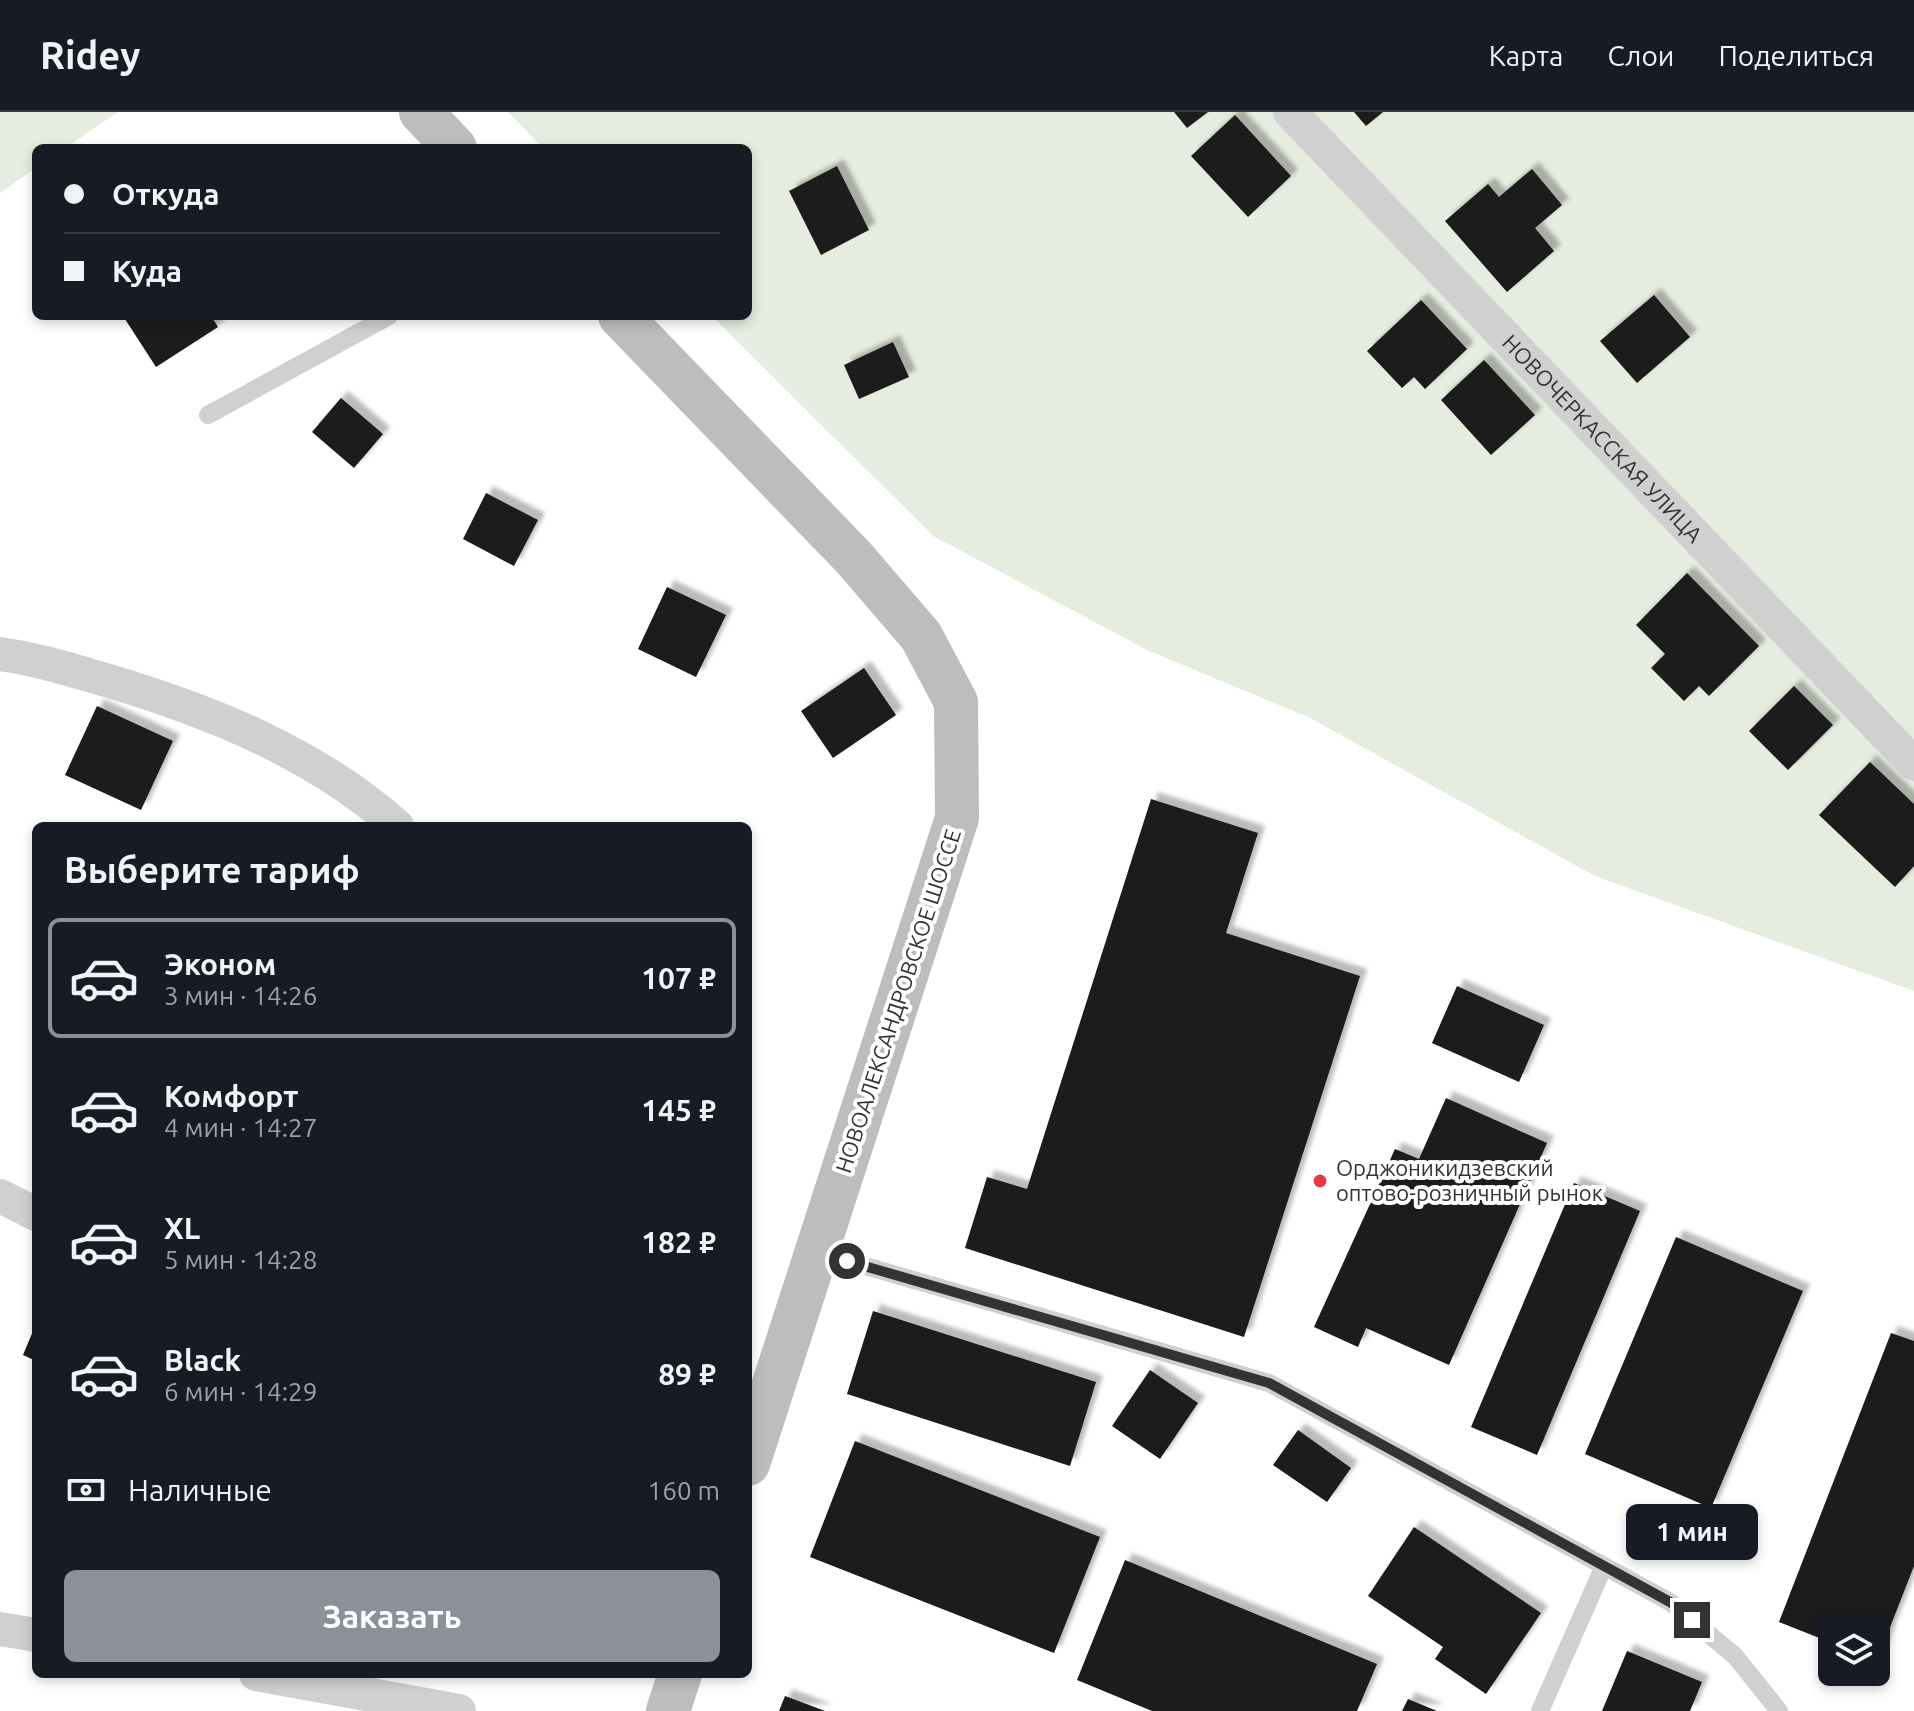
<!DOCTYPE html>
<html lang="ru">
<head>
<meta charset="utf-8">
<style>
  body { margin:0; font-family:Ubuntu,sans-serif; background:#242831; color:#f1f3f6; height:100vh; display:flex; flex-direction:column; font-size:30px; white-space:nowrap }
  * { box-sizing:border-box; margin:0 }
  p { font-size:26px; color:#9ea1a6 }
  .icon { flex:none; width:44px; height:44px; fill:none; stroke:currentColor; stroke-width:2; stroke-linecap:round; stroke-linejoin:round }
  .map { position:relative; flex:1; overflow:hidden }
  .panel { position:absolute; left:32px; top:710px; width:720px; height:856px; display:flex; flex-direction:column; background:#171b24; border-radius:12px; box-shadow:0 4px 12px #0003 }
  .panel>* { flex:none }
  .top-card { position:absolute; left:32px; top:32px; width:720px; height:176px; border-radius:12px; box-shadow:0 4px 12px #0003; display:grid; align-content:center; height:176px; padding:0 32px; background:#171b24 }
  .tools { position:absolute; left:1818px; top:1502px; display:grid; gap:16px }
  .tools a { display:grid; place-items:center; width:72px; height:72px; border-radius:12px; background:#171b24; box-shadow:0 4px 12px #0003; font-size:40px }
  .end { position:absolute; width:36px; height:36px; margin:-18px; border:10px solid #333; background:#fff; box-shadow:0 0 0 4px #fff }
  .from { border-radius:50% }
  .bubble { position:absolute; height:56px; border-radius:12px; background:#171b24; box-shadow:0 4px 12px #0003; font-size:26px; font-weight:600; line-height:56px; text-align:center }
  .top-card b { display:flex; align-items:center; gap:28px; height:76px; font-size:30px }
  .top-card b+b { border-top:2px solid #363941 }
  .top-card i { width:20px; height:20px; background:#f1f3f6 }
  ul { padding:0; list-style:none }
  li { display:flex; align-items:center; gap:24px; height:120px; margin:0 16px 12px; padding:0 16px; border:4px solid transparent; border-radius:12px }
  li div { flex:1 }
  li b { display:block; font-size:30px }
  li em { font-style:normal; font-weight:600 }
  li.active { border-color:#8c9099 }
  li>.icon { width:72px; height:72px; stroke-width:1.5 }
  h2 { padding:0 32px; font-size:36px; line-height:96px }
  .pay { display:flex; align-items:center; gap:20px; height:88px; padding:0 32px; font-size:30px }
  .pay p { margin-inline-start:auto }
  .primary-button { display:flex; gap:16px; margin-top:auto; padding:16px 32px }
  .primary-button a { flex:1; height:92px; border-radius:12px; background:#8c9099; color:#fff; font-size:32px; font-weight:600; line-height:92px; text-align:center }
  header { display:flex; align-items:center; gap:48px; box-sizing:border-box; height:112px; padding:0 40px; background:#171b24; border-bottom:2px solid #363941 }
  header strong { font-size:38px }
  nav { display:flex; gap:44px; margin-inline-start:auto; font-size:28px }
  .map>svg:first-child { display:block }
  .green { fill:#e6ecdf }
  .building { fill:#1a1a1a; filter:url(#shadow) }
  .lines { fill:none; stroke-linecap:round; stroke-linejoin:round }
  .service { stroke:#d0d0d0; stroke-width:18 }
  .minor { stroke:#d0d0d0; stroke-width:34 }
  .secondary { stroke:#bdbdbd; stroke-width:44 }
  .route { stroke:#333; stroke-width:10 }
  .poi-dot { fill:#e63946; stroke:#fff; stroke-width:3 }
  .labels { text-anchor:middle; stroke-width:8; stroke-linejoin:round; paint-order:stroke }
  .street-label { font-size:22px; fill:#333; stroke:#fff }
  .poi-label { font-size:22px; fill:#333; stroke:#fff; text-anchor:start }
</style>
</head>
<body>
<header>
<strong>Ridey</strong>
<nav><a>Карта</a><a>Слои</a><a>Поделиться</a></nav>
</header>
<div class="map">
<svg width="1914" height="1599" viewBox="0 0 1914 1599">
  <defs>
    <filter id="shadow"><feDropShadow dx="7" dy="-7" stdDeviation="2" flood-color="#0004"/></filter>
  </defs>
  <rect width="100%" height="100%" fill="#fff"/>
  <path class="green" d="M0,0H118L65,36H36V56L0,81Z
    M508,0H1914V879L1595,764L1310,606L1149,539L933,424L712,204H748V36H543Z"/>
  <path class="building" d="M1174,0H1208L1187,16Z
    M1354,0H1383L1366,14Z
    M1235,3L1291,64L1248,105L1191,44Z
    M837,54L869,118L821,143L789,79Z
    M1532,57L1562,93L1535,116L1554,139L1507,180L1445,109L1488,72L1499,85Z
    M1654,183L1690,225L1637,271L1600,229Z
    M1421,188L1467,237L1425,277L1414,265L1402,276L1367,239Z
    M123,204H211L218,215L156,255Z
    M893,230L909,265L859,287L844,253Z
    M1484,248L1535,303L1491,343L1441,288Z
    M341,286L383,322L354,356L312,320Z
    M486,381L538,408L514,454L463,427Z
    M1687,461L1759,534L1709,584L1699,574L1684,589L1651,556L1665,542L1636,513Z
    M667,475L726,503L696,565L638,537Z
    M864,556L896,603L833,646L801,599Z
    M1794,574L1833,613L1788,658L1749,619Z
    M97,594L173,629L141,698L65,663Z
    M1870,650L1914,692V754L1895,775L1819,703Z
    M1151,687L1258,721L1226,821L1360,864L1244,1225L965,1136L987,1065L1027,1077Z
    M1457,874L1544,913L1519,970L1432,931Z
    M1446,986L1547,1031L1449,1253L1366,1216L1358,1235L1314,1215L1395,1037L1419,1047Z
    M1574,1071L1640,1099L1537,1343L1471,1315Z
    M1676,1125L1803,1179L1711,1396L1585,1342Z
    M873,1199L1096,1270L1070,1354L847,1282Z
    M36,1212V1249L23,1243Z
    M1891,1221L1914,1229V1454L1876,1551V1516H1832V1531L1779,1510Z
    M1150,1258L1198,1291L1160,1347L1112,1314Z
    M1298,1318L1351,1356L1327,1390L1273,1353Z
    M855,1329L1100,1425L1054,1541L810,1445Z
    M1414,1415L1541,1501L1486,1582L1435,1547L1443,1535L1368,1484Z
    M1125,1448L1377,1552L1357,1599H1152L1077,1568Z
    M1627,1539L1702,1570L1690,1599H1602Z
    M785,1584L825,1599H779Z
    M1408,1587L1437,1599H1402Z"/>
  <g class="lines">
    <path class="service" d="M208,303L389,204
      M817,1140L1269,1271L1670,1490L1735,1544L1779,1599
      M1540,1599L1604,1454"/>
    <g class="minor">
      <path id="s1" d="M1290,0L1914,652"/>
      <path d="M0,542C37,547 71,558 106,568C210,599 315,641 397,714"/>
      <path d="M0,1084L36,1102"/>
      <path d="M0,1517L36,1523"/>
      <path d="M256,1562L459,1599"/>
    </g>
    <path class="secondary" d="M421,0L455,36
      M620,204L854,446L921,524L956,590L957,706L748,1352
      M668,1599L680,1562"/>
  </g>
  <g class="lines">
    <path class="route" d="M847,1149L1269,1271L1670,1490L1692,1508"/>
  </g>
  <circle class="poi-dot" cx="1320" cy="1069" r="8"/>
  <g class="labels">
    <g class="street-label">
      <text dy="8" stroke="none"><textPath href="#s1" startOffset="452">НОВОЧЕРКАССКАЯ УЛИЦА</textPath></text>
      <text transform="translate(898 889) rotate(-72)" y="8">НОВОАЛЕКСАНДРОВСКОЕ ШОССЕ</text>
    </g>
    <g class="poi-label">
      <text x="1336" y="1064">Орджоникидзевский<tspan x="1336" dy="25">оптово-розничный рынок</tspan></text>
    </g>
  </g>
</svg>
<div class="tools">
<a><svg class="icon" aria-label="layers" viewBox="0 0 24 24"><path d="M12 4l9 5-9 5-9-5zM3 14l9 5 9-5"/></svg></a>
</div>
<i class="end from" style="left:847px;top:1149px"></i>
<i class="end" style="left:1692px;top:1508px"></i>
<div class="bubble" style="left:1626px;top:1392px;width:132px">1 мин</div>
<div class="top-card">
<b><i class="from"></i>Откуда</b>
<b><i></i>Куда</b>
</div>
<section class="panel">
<h2>Выберите тариф</h2>
<ul>
<li class="active"><svg class="icon" aria-label="car" viewBox="0 0 24 24"><path d="M5 17H2v-5l4-1 3-4h7l3 4 3 1v5h-3M9 17h6M6 11h13"/><circle cx="7" cy="17" r="2"/><circle cx="17" cy="17" r="2"/></svg><div><b>Эконом</b><p>3 мин · 14:26</p></div><em>107 ₽</em></li>
<li><svg class="icon" aria-label="car" viewBox="0 0 24 24"><path d="M5 17H2v-5l4-1 3-4h7l3 4 3 1v5h-3M9 17h6M6 11h13"/><circle cx="7" cy="17" r="2"/><circle cx="17" cy="17" r="2"/></svg><div><b>Комфорт</b><p>4 мин · 14:27</p></div><em>145 ₽</em></li>
<li><svg class="icon" aria-label="car" viewBox="0 0 24 24"><path d="M5 17H2v-5l4-1 3-4h7l3 4 3 1v5h-3M9 17h6M6 11h13"/><circle cx="7" cy="17" r="2"/><circle cx="17" cy="17" r="2"/></svg><div><b>XL</b><p>5 мин · 14:28</p></div><em>182 ₽</em></li>
<li><svg class="icon" aria-label="car" viewBox="0 0 24 24"><path d="M5 17H2v-5l4-1 3-4h7l3 4 3 1v5h-3M9 17h6M6 11h13"/><circle cx="7" cy="17" r="2"/><circle cx="17" cy="17" r="2"/></svg><div><b>Black</b><p>6 мин · 14:29</p></div><em>89 ₽</em></li>
</ul>
<div class="pay"><svg class="icon" aria-label="cash" viewBox="0 0 24 24"><path d="M3 7h18v10H3z"/><circle cx="12" cy="12" r="2"/></svg>Наличные<p>160 m</p></div>
<div class="primary-button"><a>Заказать</a></div>
</section>
</div>
</body>
</html>
